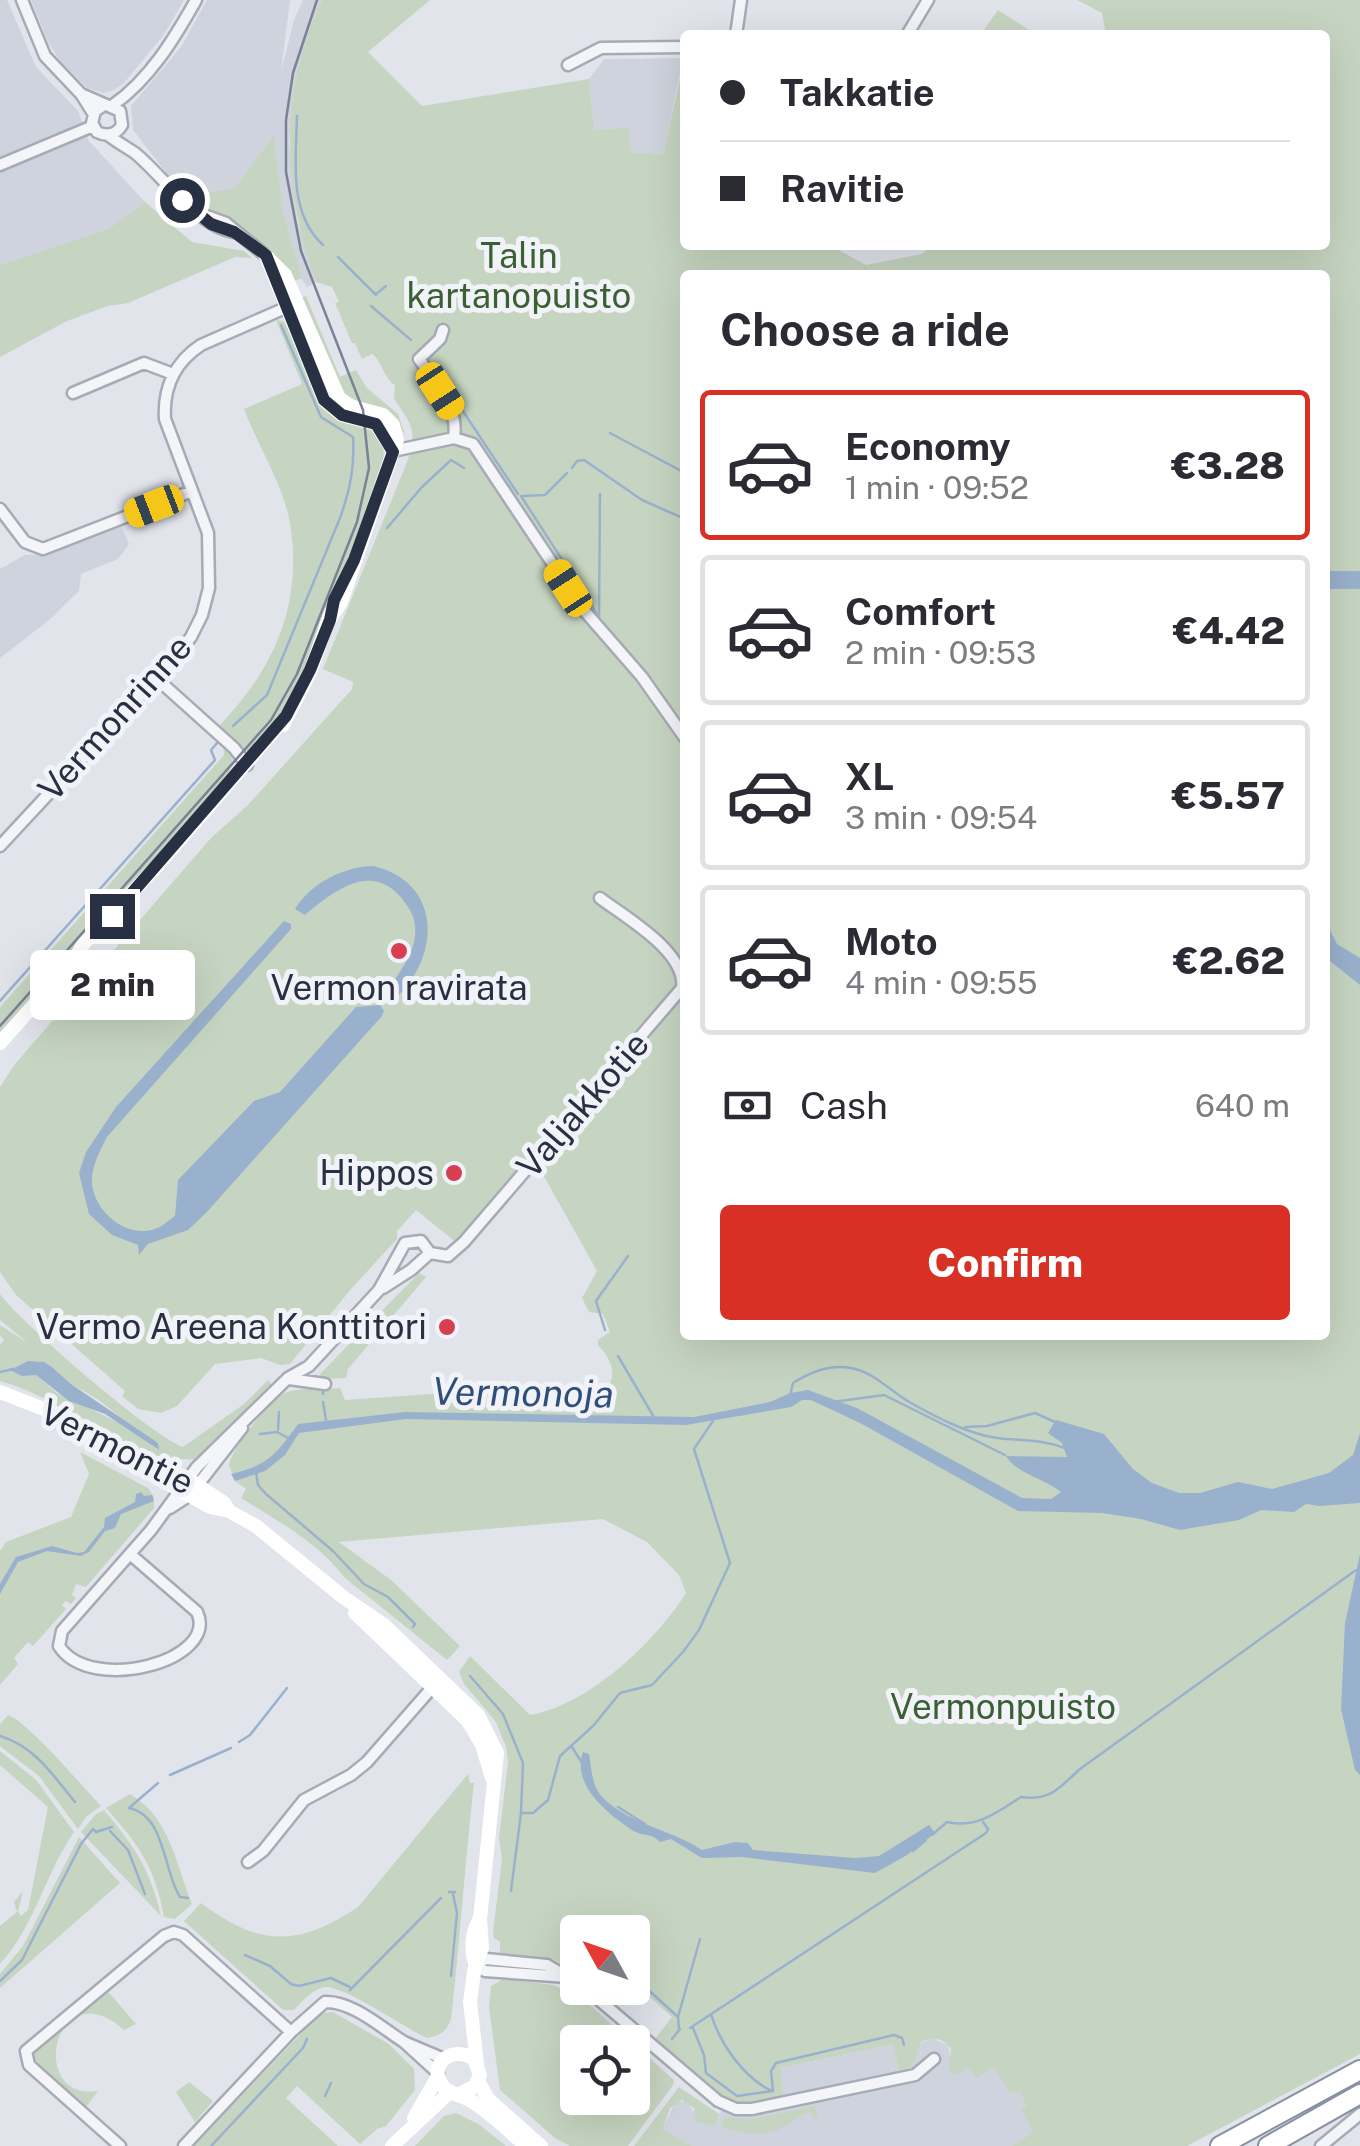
<!DOCTYPE html>
<html lang="en">
<head>
<meta charset="utf-8">
<style>
  body { margin:0; font-family:"Public Sans",sans-serif; background:#f2f2f3; color:#2b2b33; height:100vh; display:flex; flex-direction:column; font-size:38px; white-space:nowrap }
  * { box-sizing:border-box; margin:0 }
  p { font-size:32px; color:#7c7c81 }
  .icon { flex:none; width:55px; height:55px; fill:none; stroke:currentColor; stroke-width:2; stroke-linecap:round; stroke-linejoin:round }
  .map { position:relative; flex:1; overflow:hidden }
  .drawer { position:absolute; left:680px; top:270px; width:650px; height:1070px; display:flex; flex-direction:column; background:#fff; border-radius:10px; box-shadow:0 10px 40px #0002 }
  .drawer>* { flex:none }
  .hud { position:absolute; left:680px; top:30px; width:650px; height:220px; border-radius:10px; box-shadow:0 10px 40px #0002; display:grid; align-content:center; height:220px; padding:0 40px; background:#fff }
  .needle { width:65px; rotate:310deg }
  .buttons { position:absolute; left:560px; top:1915px; display:grid; gap:20px }
  .buttons a { display:grid; place-items:center; width:90px; height:90px; border-radius:10px; background:#fff; box-shadow:0 10px 40px #0002; font-size:50px }
  .end { position:absolute; width:45px; height:45px; margin:-22px; border:12px solid #283143; background:#fff; box-shadow:0 0 0 5px #fff }
  .from { border-radius:50% }
  .bubble { position:absolute; height:70px; border-radius:10px; background:#fff; box-shadow:0 10px 40px #0002; font-size:32px; font-weight:800; line-height:70px; text-align:center }
  .car { position:absolute; width:30px; height:60px; margin:-30px -15px; border-radius:12px; box-shadow:0 0 8px 2px #0007; background:linear-gradient(#f5c518 24%,#345 0 40%,#f5c518 0 76%,#345 0 86%,#f5c518 0) }
  .hud b { display:flex; align-items:center; gap:35px; height:95px; font-size:38px }
  .hud b+b { border-top:2px solid #e1e1e2 }
  .hud i { width:25px; height:25px; background:#2b2b33 }
  ul { padding:0; list-style:none }
  li { display:flex; align-items:center; gap:30px; height:150px; margin:0 20px 15px; padding:0 20px; border:5px solid #e1e1e2; border-radius:10px }
  li div { flex:1 }
  li b { display:block; font-size:38px }
  li em { font-style:normal; font-weight:800 }
  li.on { border-color:#d93025 }
  li>.icon { width:90px; height:90px; stroke-width:1.5 }
  h2 { padding:0 40px; font-size:45px; line-height:120px }
  .pay { display:flex; align-items:center; gap:25px; height:110px; padding:0 40px; font-size:38px }
  .pay p { margin-inline-start:auto }
  .primary-button { display:flex; gap:20px; margin-top:auto; padding:20px 40px }
  .primary-button a { flex:1; height:115px; border-radius:10px; background:#d93025; color:#fff; font-size:40px; font-weight:800; line-height:115px; text-align:center }
  .map>svg:first-child { display:block }
  .built { fill:#cfd3dd }
  .green { fill:#c6d5c1; fill-rule:evenodd }
  .water { fill:#9ab1cd }
  .lines { fill:none; stroke-linecap:round; stroke-linejoin:round }
  .stream { stroke:#9ab1cd; stroke-width:2.5 }
  .river { stroke:#9ab1cd; stroke-width:18 }
  .street-casing { stroke:#a6abb5; stroke-width:15 }
  .highway-casing { stroke:#8791a2; stroke-width:22 }
  .street { stroke:#f4f5f8; stroke-width:10 }
  .secondary { stroke:#fff; stroke-width:14 }
  .highway { stroke:#fff; stroke-width:18 }
  .tram { stroke:#798395; stroke-width:2.5 }
  .route { stroke:#283143; stroke-width:12 }
  .poi-dot { fill:#d73e50; stroke:#f1f3f8; stroke-width:4 }
  .labels { text-anchor:middle; stroke-width:10; stroke-linejoin:round; paint-order:stroke }
  .park-label { font-size:35px; fill:#3b6034; stroke:#f1f3f8 }
  .street-label { font-size:35px; fill:#283143; stroke:#f1f3f8 }
  .poi-label { font-size:35px; fill:#283143; stroke:#f1f3f8; text-anchor:end }
  .water-label { font-size:38px; font-style:italic; fill:#2f4e7a; stroke:#f1f3f8 }
</style>
</head>
<body>
<div class="map">
<svg width="1360" height="2146" viewBox="0 0 1360 2146">
  <rect width="100%" height="100%" fill="#e1e4eb"/>
  <path class="built" d="M0,0H7L36,67L78,111L89,141L145,202L108,229L0,265Z
    M31,0H184L163,36L124,83L114,90L103,93L87,88L61,62L49,44Z
    M207,0H290L281,72L294,20L303,0H322L296,80L289,142L297,219L316,282L307,287L301,278L286,230L276,177L274,136L235,188L206,193L196,199L172,180L133,130L131,106L181,47Z
    M683,58L663,156L631,152L594,131L589,79L604,59Z
    M121,525L129,544L118,559L81,574L79,591L48,621L0,658V569L25,555L48,554Z
    M932,2038L948,2045L951,2062L969,2067L974,2076L994,2067L1020,2090L1026,2106L1020,2109L1033,2132L1012,2146H693L663,2129L675,2102H688L696,2116L716,2127L719,2114L729,2101L744,2104L783,2095L779,2068L893,2044L898,2068L915,2059L921,2043Z"/>
  <path class="green" d="M322,0H430L368,52L422,106L589,79L594,130L628,128L631,152L663,155L685,56V245H829L866,265L922,254L933,245H1325V35H1106L1102,13L1077,0H1360V2054L1187,2146H1012L1033,2132L1020,2109L1026,2106L1020,2091L1010,2093L994,2067L976,2078L968,2068L954,2076L949,2067L951,2049C943,2038 933,2036 921,2042L913,2066L904,2072L898,2068L893,2044L780,2068L783,2095L744,2104L729,2101L655,2039L672,2017L633,1982L632,1932H578L577,1973L555,1960L500,1953V1942L494,1938L493,1932L502,1859L499,1838L508,1762L506,1747L496,1722L464,1684L459,1672L470,1656L530,1715C589,1705 655,1642 686,1593L679,1575L647,1542L603,1519L339,1542L391,1580L460,1646L447,1660L345,1578C316,1541 279,1522 241,1498L246,1489L235,1481L229,1465C232,1448 268,1403 283,1394C297,1386 324,1390 340,1388L345,1400L504,1389L538,1383L549,1412C562,1411 580,1413 591,1408C599,1405 598,1404 603,1397C617,1376 615,1364 598,1345V1340L610,1332L603,1314L589,1312L582,1298L597,1271L541,1171L530,1160L457,1243L416,1210L397,1231V1239L351,1289L290,1364L280,1365L261,1358L215,1364L177,1406L161,1413L138,1409L122,1396L125,1391L16,1295L0,1272V1087L15,1064L211,838L248,805L352,689L353,682L323,669L405,467C418,433 414,427 394,399L395,385C383,378 383,362 372,354L362,359L355,343H352L335,303L339,302L332,287L316,282C282,190 279,90 322,0ZM685,275H1325V1335H685Z
    M998,10L1037,35H980Z
    M274,135L282,209L302,278L292,282C268,243 233,224 194,203L206,193L235,188Z
    M145,202L192,242L244,251L252,258L235,257L128,303L108,306L67,321L0,357V265L108,229Z
    M306,296L340,377L356,370L367,388L398,414L405,435L396,422L342,393L299,299Z
    M276,320L285,322L316,392L368,426L383,441L384,465L305,669L285,710L248,752L221,734L220,725C275,668 303,603 290,523C283,484 258,446 244,409L302,384Z
    M223,743C235,756 234,766 225,780L0,1036V1007L224,755Z
    M419,1273L426,1277L348,1369L346,1378L322,1379L320,1374Z
    M0,1294C22,1324 152,1436 183,1447L244,1404L268,1380L272,1386L196,1460C186,1458 176,1461 165,1458C106,1443 59,1397 0,1381V1345L4,1340L0,1335V1325L28,1343L0,1320ZM38,1361L52,1367L71,1384L99,1400L132,1427L158,1443V1450L126,1426L57,1393L36,1375L14,1371Z
    M80,1452L148,1488L154,1497V1508L86,1587L76,1584L72,1595L76,1598L71,1604L66,1601L62,1605L66,1609L33,1646L28,1642L14,1658L18,1664L0,1685V1551L6,1542L71,1517L89,1474Z
    M8,1715C27,1721 83,1787 101,1806L87,1816L78,1829L39,1776L0,1746V1724Z
    M0,1751L36,1780L74,1832C45,1874 35,1926 0,1964V1926L17,1912L14,1902L23,1891L18,1912L21,1916L28,1910L48,1807L0,1765Z
    M468,1774L470,1783H474C465,1862 460,1940 451,2019C447,2031 440,2036 427,2038C405,2028 346,1987 326,1987C313,1988 302,2002 294,2010H283L184,1921L201,1903C258,1946 297,1948 358,1907Z
    M130,1794C171,1819 175,1862 192,1904L175,1919L164,1917C155,1867 139,1845 106,1808Z
    M104,1810C135,1847 150,1869 161,1916L81,1832L96,1814Z
    M79,1837L120,1883L0,1988V1974L23,1946Z
    M503,1979L553,1985L582,1998L674,2080L673,2085L628,2146H570L555,2138L500,2090L489,2007L491,1986ZM578,2042H632V2098H578Z
    M105,1988L136,2024L124,2030C54,1968 26,2102 98,2091L83,2111L30,2065V2050Z
    M333,2012L389,2044L414,2069L415,2090L386,2126L377,2129L360,2144L297,2086L286,2098L338,2146H194L313,2021L324,2013Z
    M189,2082L213,2101L195,2122L176,2092Z
    M679,2087L719,2114L716,2127L695,2121L694,2108L682,2100L670,2108L663,2129L693,2146H634Z
    M815,2106L818,2118L813,2119L812,2112C798,2114 794,2123 782,2128C764,2137 740,2133 722,2127L724,2117L753,2119Z
    M456,2113L480,2125L506,2146H415L444,2116Z"/>
  <path class="water" d="M373,866C442,882 441,955 396,998L387,991C397,976 410,959 414,942C417,927 415,916 406,904C375,859 336,889 305,915L295,909C311,883 343,867 373,866Z
    M1325,920L1337,944L1360,958V985L1325,957Z
    M284,921L291,924V929L107,1137C100,1151 91,1167 92,1183C94,1211 126,1239 155,1229C162,1227 169,1220 175,1216L178,1180L254,1101L280,1092L356,1007L380,1005L384,1011L382,1016L206,1213L188,1230L148,1244L139,1255L138,1245L112,1235L89,1214L79,1173L86,1152L116,1107Z
    M28,1361L44,1362L52,1367L71,1384L158,1443L159,1450L105,1414L69,1401L36,1375L22,1376L10,1370Z
    M808,1390L857,1408L1022,1498L1051,1499L1061,1492C1044,1478 1017,1474 1006,1456L1067,1457L1062,1443L1048,1433L1056,1420L1104,1434L1133,1469L1152,1483L1179,1493H1200L1238,1482L1272,1489L1329,1473L1353,1455L1360,1433V1503L1320,1506L1306,1504L1294,1512L1261,1510L1239,1520L1180,1530L1141,1519L1102,1513L1018,1511L862,1424L811,1400H802L791,1407L686,1425L406,1419L299,1433L285,1455L265,1471L235,1481L231,1474C268,1466 277,1453 298,1424L405,1412L694,1417L770,1402L790,1393Z
    M141,1492L144,1496L152,1495L154,1501L121,1514L115,1528L105,1531L89,1552L81,1556L47,1551L18,1562L0,1594V1584L16,1557L52,1546L77,1553L84,1552L104,1527L105,1518L135,1502L136,1494Z
    M1360,1554V1775L1355,1770L1341,1709L1345,1623Z
    M583,1752L589,1754C591,1766 592,1783 599,1793C621,1822 673,1830 702,1850L735,1842L748,1843L753,1850L855,1858L879,1856L929,1825L935,1833L907,1855L875,1873L742,1857L702,1858L671,1839L660,1842C651,1832 642,1837 632,1830C608,1814 571,1785 583,1752Z"/>
  <g class="lines">
    <path class="stream" d="M297,116C296,159 288,213 323,245
      M338,257L376,295
      M376,294L386,286
      M371,306L411,340
      M433,366L518,494
      M610,433L685,473
      M572,468L577,461L584,460L642,500L685,519
      M521,496L599,617L600,494
      M523,496L545,495L567,473
      M387,528L422,487L451,460L464,468
      M233,726L267,695L340,518C350,490 355,466 353,437L321,417L281,325
      M0,1001L215,760L211,750L218,742
      M605,1330L596,1301L628,1256
      M618,1356L655,1419
      M0,1372L13,1369
      M323,1391V1394
      M790,1396L793,1383C810,1372 830,1364 851,1368C874,1372 891,1392 911,1403C936,1417 968,1434 997,1438C1021,1441 1041,1439 1065,1448
      M323,1402L326,1420
      M833,1402L884,1395L1005,1455
      M965,1427L987,1426L1035,1413L1057,1423
      M278,1430L279,1412
      M260,1434L277,1432L290,1439
      M256,1472L258,1485L266,1494L333,1551L364,1584L388,1597L415,1624L413,1627
      M470,1676L503,1714L523,1763L521,1813L511,1891
      M0,1736C34,1746 53,1775 75,1802
      M239,1742L250,1735L287,1688
      M572,1747L582,1763
      M170,1775L231,1748
      M158,1783L129,1808C166,1816 163,1871 180,1897L188,1898
      M618,1807L645,1824
      M521,1813H533L548,1800L560,1756L593,1726L620,1693L652,1685L683,1652L699,1630L730,1563L694,1449L713,1421
      M110,1831L128,1850L145,1894
      M932,1835L947,1822C977,1829 997,1812 1021,1797C1051,1801 1059,1788 1080,1769L1356,1570
      M913,1851L926,1840
      M449,1892H455
      M245,1955L270,1966L291,1984L299,1986L331,1978L350,1987
      M632,1975L678,2017
      M451,1976L457,1913L453,1894
      M0,1981L22,1960L81,1844L93,1829L96,1832L112,1827
      M350,1990L441,1898
      M711,2014C720,2044 744,2078 772,2091
      M690,2028L986,1833L988,1829L983,1822
      M693,2028L704,2055L706,2073L737,2096L773,2091L771,2071L776,2063L894,2035L902,2038L904,2045
      M679,2029L678,2017L700,1939
      M672,2039L680,2029
      M325,2096L331,2083
      M211,2146L303,2048L307,2039"/>
    <path class="river" d="M1325,580H1360"/>
    <g class="street-casing">
      <path id="street" d="M22,0L45,56L81,94L93,113
        M736,35L741,0
        M907,35L928,0
        M568,65L601,48L685,47
        M81,94L120,111L122,125C116,135 107,137 97,132L92,123L95,111L104,105
        M113,105C150,79 174,39 196,0
        M108,135C117,142 126,147 135,153C162,175 198,227 234,232
        M0,165L93,126
        M204,215L226,223L265,255
        M443,330L440,339L419,359C436,383 459,407 454,438
        M73,393L144,363L173,374
        M393,451L454,438L473,444L582,608L642,677L685,738
        M0,509L25,542L43,549L192,491
        M156,678L234,748L247,765
        M0,846L173,660L191,637L202,615L209,588L208,533L165,419C163,388 175,362 201,345L292,305
        M383,1288L411,1270L430,1253
        M289,1379L325,1384
        M170,1508L190,1495L242,1428
        M130,1554L197,1612C220,1661 90,1695 59,1646L62,1631L151,1530L197,1467L288,1378L309,1366L379,1290L405,1243L421,1241L430,1253L448,1256L464,1242L682,988C687,952 626,918 600,898
        M248,1862L263,1851L304,1800L351,1775L367,1762L437,1682
        M475,1964L486,1959L547,1965L578,1983
        M475,1965L485,1971L567,1977
        M585,1988L718,2101L736,2109H752L915,2075L934,2059
        M438,2073L404,2042L444,2059
        M120,2146L29,2065L26,2051L164,1936L174,1932L183,1935L291,2032
        M184,2146L291,2032L325,2002C352,2001 382,2028 404,2042
        M1321,2146L1360,2114"/>
    </g>
    <g class="highway-casing">
      <path id="highway" d="M1220,2146L1360,2070
        M1268,2146L1360,2094"/>
    </g>
    <use href="#street" class="street"/>
    <path class="secondary" d="M265,255L285,275L339,398L350,406L383,415L393,425L397,440L341,602L330,619
      M266,256L324,400L342,415L376,424L393,451
      M283,725L311,670L331,612
      M0,1043L74,960L84,943L159,864L287,716
      M0,1392L49,1411L140,1459L187,1478L224,1503L229,1511L256,1526L343,1597L384,1625L478,1715L497,1753L480,1919L482,1948L475,1965L470,2002L477,2064
      M131,1463L210,1507L229,1511
      M355,1613L468,1721L482,1745L492,1778
      M475,1965C471,1947 471,1936 479,1920
      M478,2081L488,2099L541,2146
      M460,2094L475,2086L480,2075L474,2059C453,2044 426,2065 443,2086C449,2095 462,2095 470,2100C491,2113 508,2130 526,2146
      M414,2118L438,2076
      M392,2146L450,2092"/>
    <use href="#highway" class="highway"/>
    <path class="tram" d="M0,1026L271,720L297,674L357,522L369,468L363,410L301,251L286,172V120L293,73L317,0"/>
  </g>
  <g class="lines">
    <path class="route" d="M112,916L286,716L310,670L330,620L334,600L354,560L393,452L376,424L342,415L324,400L266,255L234,232L211,224L182,200"/>
  </g>
  <g class="poi-dot">
    <circle cx="399" cy="951" r="10"/>
    <circle cx="454" cy="1173" r="10"/>
    <circle cx="447" cy="1327" r="10"/>
  </g>
  <g class="labels">
    <g class="park-label">
      <text x="519" y="268">Talin<tspan x="519" dy="40">kartanopuisto</tspan></text>
      <text x="1003" y="1719">Vermonpuisto</text>
    </g>
    <g class="street-label">
      <text transform="translate(115 718) rotate(-48)" y="12">Vermonrinne</text>
      <text transform="translate(583 1105) rotate(-49)" y="12">Valjakkotie</text>
      <text transform="translate(117 1447) rotate(27)" y="12">Vermontie</text>
    </g>
    <g class="poi-label">
      <text x="399" y="1000" text-anchor="middle">Vermon ravirata</text>
      <text x="434" y="1185">Hippos</text>
      <text x="427" y="1339">Vermo Areena Konttitori</text>
    </g>
    <g class="water-label">
      <text transform="translate(523 1393) rotate(1)" y="13">Vermonoja</text>
    </g>
  </g>
</svg>
<div class="buttons">
<a><svg class="needle" viewBox="-14 -14 28 28"><path d="M0-13l5 13h-10z" fill="#e53935"/><path d="M0 13l5-13h-10z" fill="#7c7c81"/></svg></a>
<a><svg class="icon" aria-label="locate" viewBox="0 0 24 24"><circle cx="12" cy="12" r="6"/><path d="M12 2v4M12 18v4M2 12h4M18 12h4"/></svg></a>
</div>
<i class="end from" style="left:182px;top:200px"></i>
<i class="end" style="left:112px;top:916px"></i>
<div class="bubble" style="left:30px;top:950px;width:165px">2 min</div>
<i class="car" style="left:440px;top:391px;rotate:147deg"></i>
<i class="car" style="left:154px;top:506px;rotate:249deg"></i>
<i class="car" style="left:568px;top:588px;rotate:327deg"></i>
<div class="hud">
<b><i class="from"></i>Takkatie</b>
<b><i></i>Ravitie</b>
</div>
<section class="drawer">
<h2>Choose a ride</h2>
<ul>
<li class="on"><svg class="icon" aria-label="car" viewBox="0 0 24 24"><path d="M5 17H2v-5l4-1 3-4h7l3 4 3 1v5h-3M9 17h6M6 11h13"/><circle cx="7" cy="17" r="2"/><circle cx="17" cy="17" r="2"/></svg><div><b>Economy</b><p>1 min · 09:52</p></div><em>€3.28</em></li>
<li><svg class="icon" aria-label="car" viewBox="0 0 24 24"><path d="M5 17H2v-5l4-1 3-4h7l3 4 3 1v5h-3M9 17h6M6 11h13"/><circle cx="7" cy="17" r="2"/><circle cx="17" cy="17" r="2"/></svg><div><b>Comfort</b><p>2 min · 09:53</p></div><em>€4.42</em></li>
<li><svg class="icon" aria-label="car" viewBox="0 0 24 24"><path d="M5 17H2v-5l4-1 3-4h7l3 4 3 1v5h-3M9 17h6M6 11h13"/><circle cx="7" cy="17" r="2"/><circle cx="17" cy="17" r="2"/></svg><div><b>XL</b><p>3 min · 09:54</p></div><em>€5.57</em></li>
<li><svg class="icon" aria-label="car" viewBox="0 0 24 24"><path d="M5 17H2v-5l4-1 3-4h7l3 4 3 1v5h-3M9 17h6M6 11h13"/><circle cx="7" cy="17" r="2"/><circle cx="17" cy="17" r="2"/></svg><div><b>Moto</b><p>4 min · 09:55</p></div><em>€2.62</em></li>
</ul>
<div class="pay"><svg class="icon" aria-label="cash" viewBox="0 0 24 24"><path d="M3 7h18v10H3z"/><circle cx="12" cy="12" r="2"/></svg>Cash<p>640 m</p></div>
<div class="primary-button"><a>Confirm</a></div>
</section>
</div>
</body>
</html>
